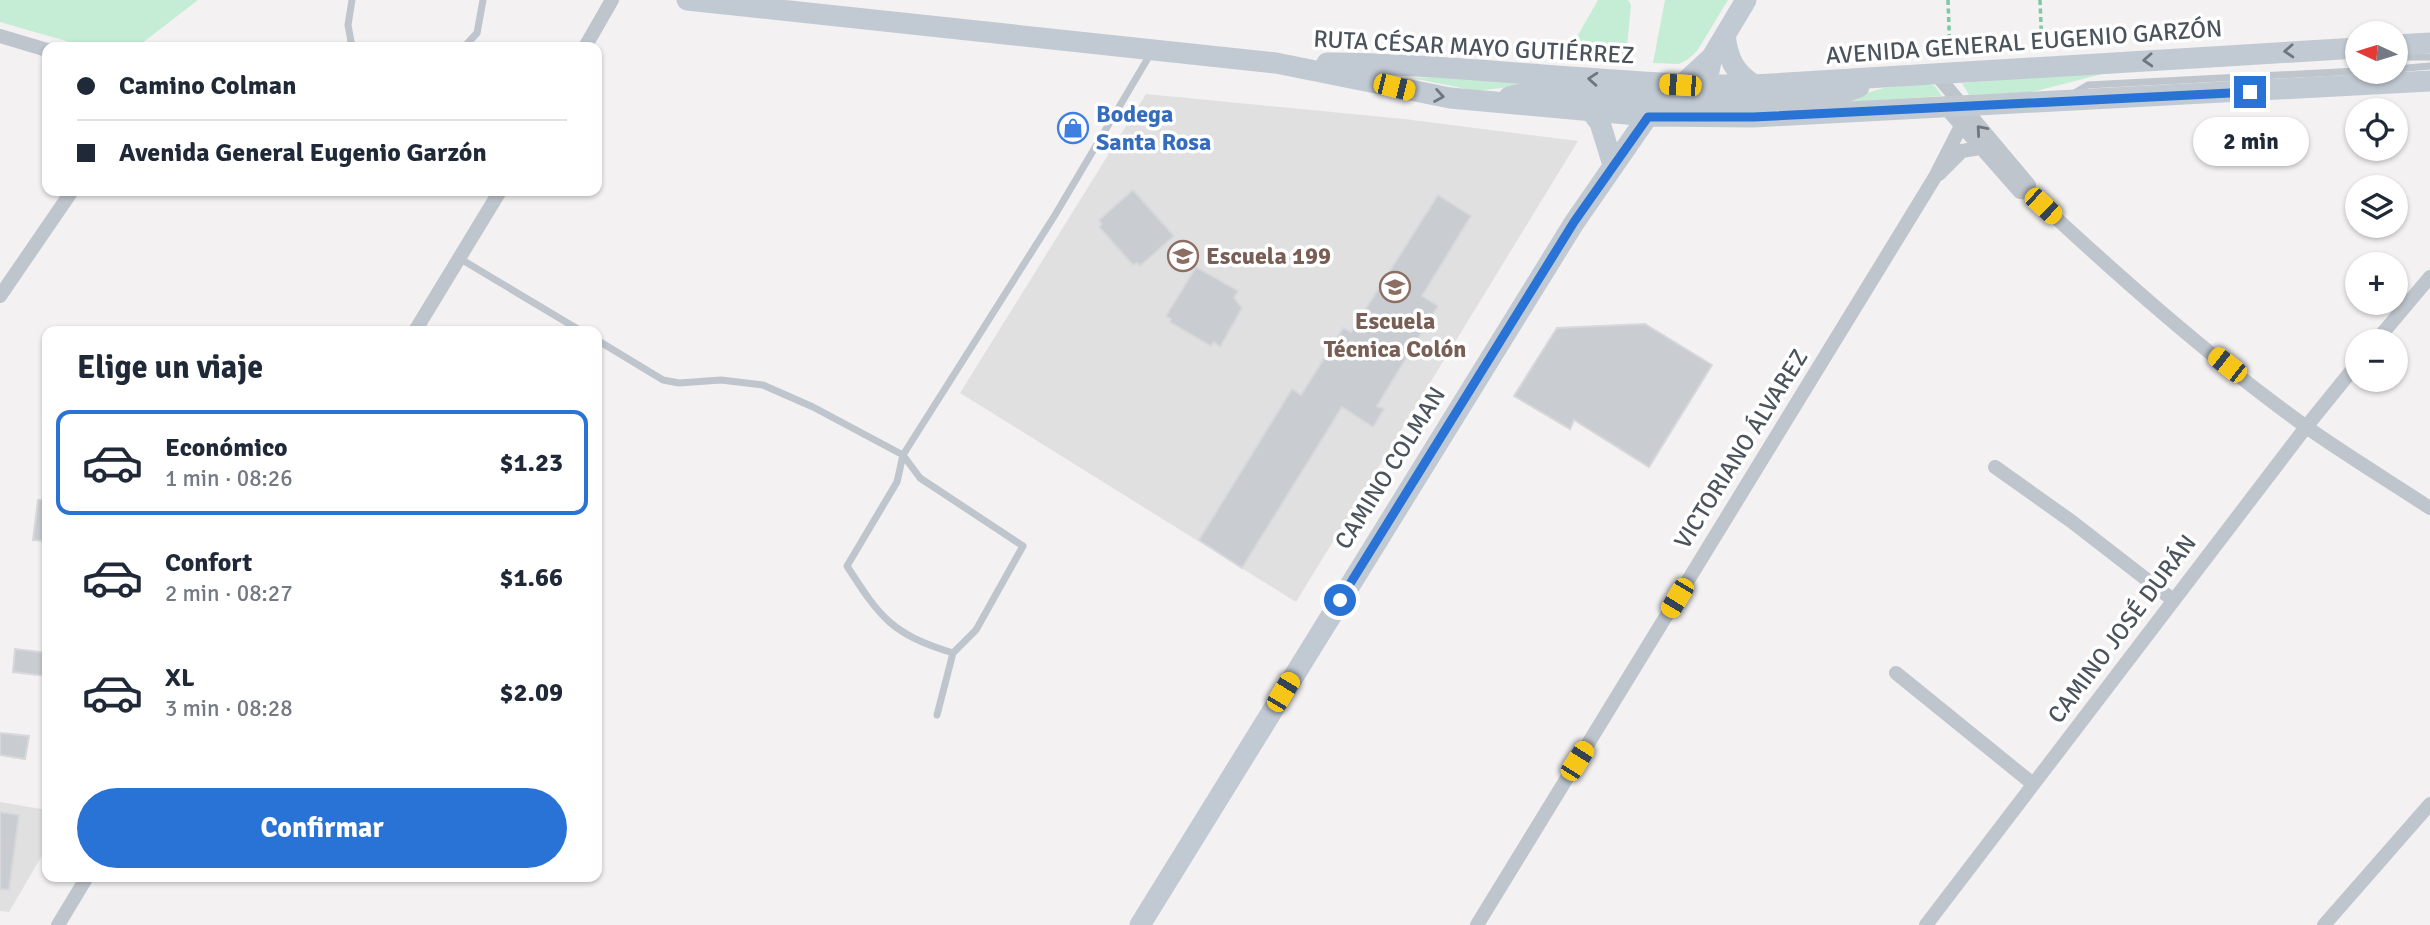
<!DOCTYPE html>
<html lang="es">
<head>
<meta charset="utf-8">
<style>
  body { margin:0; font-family:Signika,sans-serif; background:#f2f2f3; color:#1f2937; height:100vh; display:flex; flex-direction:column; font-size:26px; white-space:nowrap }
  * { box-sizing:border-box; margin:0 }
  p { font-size:23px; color:#747a83 }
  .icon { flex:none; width:38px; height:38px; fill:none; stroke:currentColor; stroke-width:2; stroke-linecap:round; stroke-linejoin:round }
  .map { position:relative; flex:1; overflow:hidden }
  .details { position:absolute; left:42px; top:326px; width:560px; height:556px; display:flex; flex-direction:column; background:#fff; border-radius:14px; box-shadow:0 2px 5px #0004 }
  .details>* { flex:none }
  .guide { position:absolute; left:42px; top:42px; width:560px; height:154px; border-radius:14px; box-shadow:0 2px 5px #0004; display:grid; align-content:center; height:154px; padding:0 35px; background:#fff }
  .needle { width:46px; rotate:274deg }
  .fabs { position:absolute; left:2345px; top:21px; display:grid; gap:14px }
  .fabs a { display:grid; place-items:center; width:63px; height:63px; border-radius:50%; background:#fff; box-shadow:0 2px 5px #0004; font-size:35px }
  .end { position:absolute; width:32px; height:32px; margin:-16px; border:9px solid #2972d6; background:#fff; box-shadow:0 0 0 4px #fff }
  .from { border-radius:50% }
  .bubble { position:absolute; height:49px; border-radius:24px; background:#fff; box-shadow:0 2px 5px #0004; font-size:23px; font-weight:800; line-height:49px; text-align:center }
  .car { position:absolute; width:21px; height:42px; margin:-21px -10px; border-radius:9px; box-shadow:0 0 5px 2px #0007; background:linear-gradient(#f5c518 24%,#345 0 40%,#f5c518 0 76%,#345 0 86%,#f5c518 0) }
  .guide b { display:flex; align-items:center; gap:24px; height:66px; font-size:26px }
  .guide b+b { border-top:2px solid #e0e1e3 }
  .guide i { width:18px; height:18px; background:#1f2937 }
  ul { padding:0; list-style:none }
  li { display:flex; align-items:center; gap:21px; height:105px; margin:0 14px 10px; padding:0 21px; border:4px solid transparent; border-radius:14px }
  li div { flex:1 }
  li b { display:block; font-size:26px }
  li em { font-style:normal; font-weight:800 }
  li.selected { border-color:#2972d6 }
  li>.icon { width:63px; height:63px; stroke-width:1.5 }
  h2 { padding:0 35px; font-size:32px; line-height:84px }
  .action { display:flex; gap:14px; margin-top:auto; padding:14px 35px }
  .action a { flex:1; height:80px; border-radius:42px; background:#2972d6; color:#fff; font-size:28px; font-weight:800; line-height:80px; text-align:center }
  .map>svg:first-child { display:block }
  .education { fill:#e1e0e1 }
  .green { fill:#c5ecd4 }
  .building { fill:#c9ccd0; stroke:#d6d8dc; stroke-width:2 }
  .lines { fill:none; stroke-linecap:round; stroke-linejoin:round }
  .path { stroke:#7fc8a5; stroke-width:3.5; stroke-dasharray:5 3.5; stroke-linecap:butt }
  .lane { stroke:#bec5cc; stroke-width:7 }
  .street { stroke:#bec5cc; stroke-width:14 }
  .secondary { stroke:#c1c9d3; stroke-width:21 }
  .oneway { stroke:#6e7780 }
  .oneway2 { stroke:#6e767e }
  .route { stroke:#2972d6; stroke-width:9 }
  .labels { text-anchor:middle; stroke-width:7; stroke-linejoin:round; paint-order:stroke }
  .street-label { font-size:24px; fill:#4b545d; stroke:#fff }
  .shop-label { font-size:24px; font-weight:bold; fill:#366cbe; stroke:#fff; text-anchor:start }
  .education-label { font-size:24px; font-weight:bold; fill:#785e54; stroke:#fff; text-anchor:start }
</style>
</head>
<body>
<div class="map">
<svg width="2430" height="925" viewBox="0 0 2430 925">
  <rect width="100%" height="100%" fill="#f3f1f1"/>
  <path class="education" d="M1146,94L1404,119L1578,141L1296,602L960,393Z
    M0,802L47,810V847L9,912L0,911Z"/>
  <path class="green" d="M0,0H198L137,47H87L0,22Z
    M1598,0H1628L1631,5L1626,56L1569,51Z
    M1665,0H1728L1697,51L1687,60L1679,64L1653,63Z
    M2114,71L2032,92L1969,95L1962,83Z
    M1457,76L1593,88L1527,85L1476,91L1412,78Z
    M1927,83L1935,86L1942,96L1753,108L1852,97L1884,88Z"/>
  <path class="building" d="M1133,190L1174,236L1140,266L1137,263L1133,265L1099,227L1102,224L1099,220Z
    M1438,195L1471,216L1422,296L1438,306L1377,406L1384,409L1373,427L1342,407L1242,568L1199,540L1292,389L1301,395L1343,328L1351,332Z
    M1196,267L1238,291L1234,298L1242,308L1220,347L1214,342L1211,346L1170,322L1171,319L1166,316Z
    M1645,324L1712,365L1649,467L1574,420L1570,429L1514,396L1557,328Z
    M38,500H47V541L33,540Z
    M15,649L47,653V676L13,672Z
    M0,733L29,736L25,759L0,755Z
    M0,812L19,815L9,890L0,889Z"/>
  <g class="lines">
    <path class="path" d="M1948,0L1950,54
      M2040,0L2042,50"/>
    <path class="lane" d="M352,0L348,25L352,47
      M464,47L477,33L483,0
      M2396,57H2430
      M2396,69L2430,66
      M2073,94L2088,85L2357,71
      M459,258L581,331
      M597,340L663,380L679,383L721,380L763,385L813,407L903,455L920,478L1023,546L976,630L953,653
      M937,715L953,653C892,634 881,619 847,566L897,482L903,455L1055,215L1151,53"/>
    <path class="street" d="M0,36L47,50
      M585,47L612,0
      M1935,73L2029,185V193
      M1946,108L2020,192L2029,193C2117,275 2208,356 2305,426C2346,455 2389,481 2430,508
      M1939,174L1962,151L1980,148
      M0,296L72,191
      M415,331L500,191
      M2376,341L2430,277
      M1995,467L2071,521L2173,600
      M1896,673L2033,784
      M58,925L87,877
      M1477,925L1935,177L1961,126
      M1926,925L2306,427L2357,364
      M2324,925L2430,804"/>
    <path class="secondary" d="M687,0L1276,63L1450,98L1648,116L1753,117L2430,81
      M1725,35C1728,59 1734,72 1754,85
      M2396,45L2430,43
      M1327,63C1470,64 1612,86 1754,85L2357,48
      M1709,71L1712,57L1746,0
      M1509,97C1561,80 1623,115 1673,90
      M1666,107C1726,92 1804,111 1859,87
      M1591,111L1600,123L1613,165
      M1140,925L1574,223L1648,116L1712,57"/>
  </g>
  <defs><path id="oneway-chevron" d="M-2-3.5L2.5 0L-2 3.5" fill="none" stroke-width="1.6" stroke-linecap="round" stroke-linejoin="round" transform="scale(1.75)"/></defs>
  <g class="oneway">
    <use href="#oneway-chevron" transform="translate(2289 51) rotate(177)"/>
    <use href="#oneway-chevron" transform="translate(2148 60) rotate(177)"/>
    <use href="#oneway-chevron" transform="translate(1593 79) rotate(-176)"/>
    <use href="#oneway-chevron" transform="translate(1439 96) rotate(10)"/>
  </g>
  <use class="oneway2" href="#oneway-chevron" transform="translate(1981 130) rotate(-131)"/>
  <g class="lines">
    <path class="route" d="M1340,600L1574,222L1648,117H1753L2250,92"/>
  </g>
  <defs>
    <g id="shop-ring" transform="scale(1.575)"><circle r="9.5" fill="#fff" stroke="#3f7fe0" stroke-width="1.5"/><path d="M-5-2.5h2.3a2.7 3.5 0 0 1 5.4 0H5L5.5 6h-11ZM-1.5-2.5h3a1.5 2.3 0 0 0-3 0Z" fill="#3f7fe0"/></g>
    <g id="school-ring" transform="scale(1.575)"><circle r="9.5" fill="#fff" stroke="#8d6e63" stroke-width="1.5"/><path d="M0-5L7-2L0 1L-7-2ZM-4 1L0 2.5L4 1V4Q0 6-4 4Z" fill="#8d6e63"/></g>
  </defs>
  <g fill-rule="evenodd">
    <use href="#shop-ring" x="1073" y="128"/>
    <use href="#school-ring" x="1183" y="256"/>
    <use href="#school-ring" x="1395" y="287"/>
  </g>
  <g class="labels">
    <g class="street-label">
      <text transform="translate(2024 42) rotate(-4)" y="8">AVENIDA GENERAL EUGENIO GARZÓN</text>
      <text transform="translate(1474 47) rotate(3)" y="8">RUTA CÉSAR MAYO GUTIÉRREZ</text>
      <text transform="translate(1741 449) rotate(-58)" y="8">VICTORIANO ÁLVAREZ</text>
      <text transform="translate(1390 468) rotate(-58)" y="8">CAMINO COLMAN</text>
      <text transform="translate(2122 629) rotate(-53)" y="8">CAMINO JOSÉ DURÁN</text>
    </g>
    <g class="shop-label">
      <text x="1096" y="122">Bodega<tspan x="1096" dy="28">Santa Rosa</tspan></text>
    </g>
    <g class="education-label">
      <text x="1206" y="264">Escuela 199</text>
      <text x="1395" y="329" text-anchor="middle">Escuela<tspan x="1395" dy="28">Técnica Colón</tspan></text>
    </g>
  </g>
</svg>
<div class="fabs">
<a><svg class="needle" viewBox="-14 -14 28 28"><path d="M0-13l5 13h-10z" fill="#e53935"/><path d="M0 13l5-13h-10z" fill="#747a83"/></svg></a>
<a><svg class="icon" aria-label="locate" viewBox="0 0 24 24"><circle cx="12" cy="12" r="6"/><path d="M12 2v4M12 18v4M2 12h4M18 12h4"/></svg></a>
<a><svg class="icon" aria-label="layers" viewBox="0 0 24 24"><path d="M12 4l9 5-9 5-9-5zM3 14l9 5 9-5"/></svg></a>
<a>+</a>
<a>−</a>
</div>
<i class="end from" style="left:1340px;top:600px"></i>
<i class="end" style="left:2250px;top:92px"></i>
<div class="bubble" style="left:2193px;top:117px;width:116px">2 min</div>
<i class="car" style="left:1680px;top:85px;rotate:274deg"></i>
<i class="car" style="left:1394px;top:87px;rotate:104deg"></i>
<i class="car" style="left:2043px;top:206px;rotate:133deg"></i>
<i class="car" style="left:2227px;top:365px;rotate:308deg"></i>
<i class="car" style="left:1677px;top:598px;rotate:211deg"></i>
<i class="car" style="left:1283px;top:692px;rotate:31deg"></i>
<i class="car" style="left:1577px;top:761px;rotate:32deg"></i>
<div class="guide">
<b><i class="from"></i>Camino Colman</b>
<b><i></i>Avenida General Eugenio Garzón</b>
</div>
<section class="details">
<h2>Elige un viaje</h2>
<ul>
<li class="selected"><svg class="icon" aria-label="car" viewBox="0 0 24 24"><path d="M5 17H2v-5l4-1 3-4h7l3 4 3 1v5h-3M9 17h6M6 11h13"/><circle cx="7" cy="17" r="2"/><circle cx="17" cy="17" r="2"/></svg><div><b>Económico</b><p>1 min · 08:26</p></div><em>$1.23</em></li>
<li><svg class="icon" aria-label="car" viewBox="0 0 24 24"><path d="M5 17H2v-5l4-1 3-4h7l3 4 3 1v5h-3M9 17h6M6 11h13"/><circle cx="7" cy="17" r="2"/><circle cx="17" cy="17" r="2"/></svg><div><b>Confort</b><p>2 min · 08:27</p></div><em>$1.66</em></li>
<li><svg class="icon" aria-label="car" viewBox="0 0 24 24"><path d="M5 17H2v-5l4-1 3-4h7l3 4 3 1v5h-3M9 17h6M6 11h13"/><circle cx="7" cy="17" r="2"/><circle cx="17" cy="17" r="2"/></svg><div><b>XL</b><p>3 min · 08:28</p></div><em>$2.09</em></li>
</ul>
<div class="action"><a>Confirmar</a></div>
</section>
</div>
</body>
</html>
